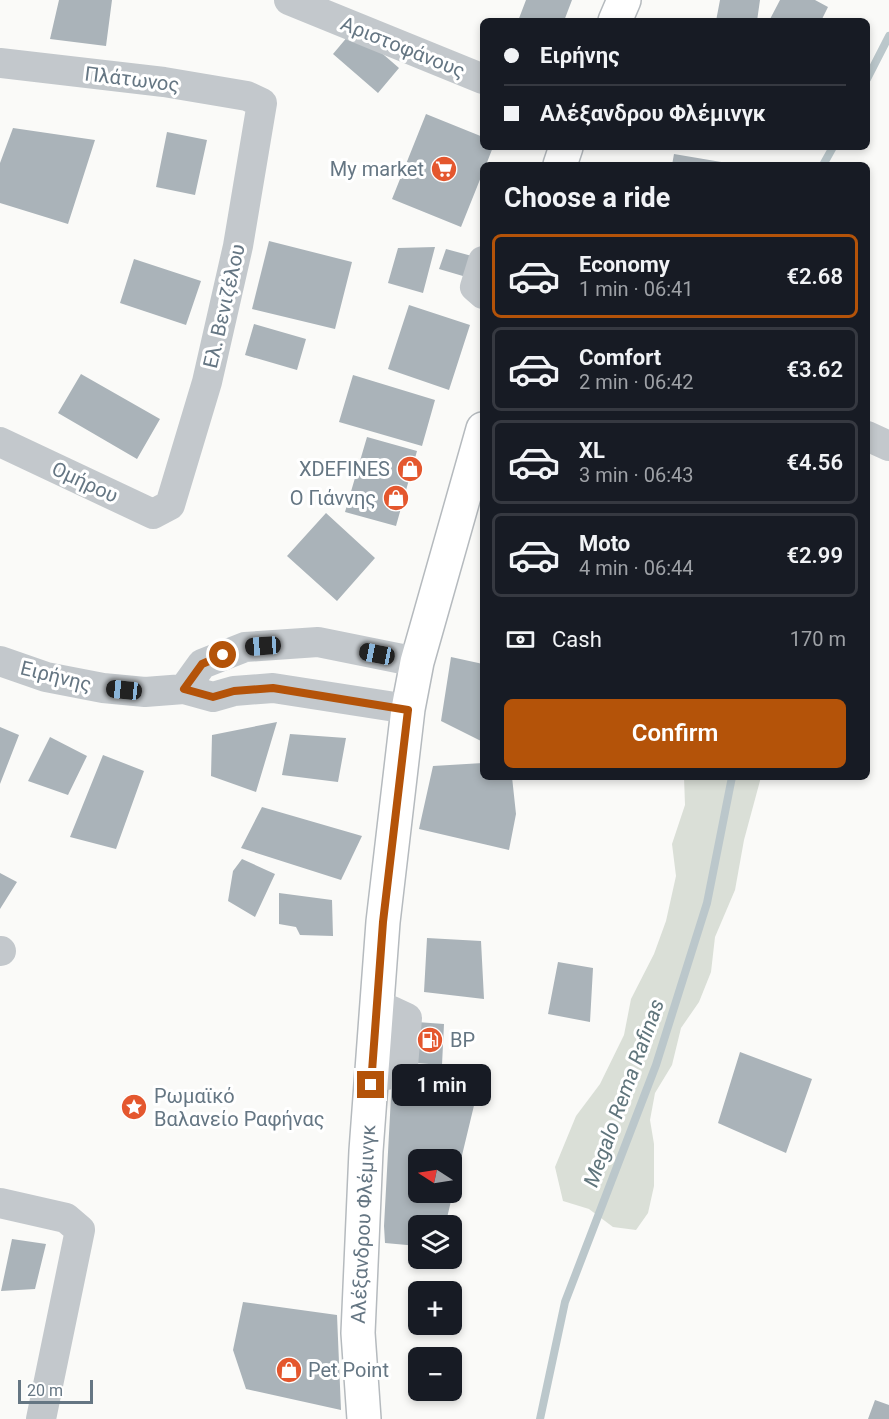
<!DOCTYPE html>
<html lang="en">
<head>
<meta charset="utf-8">
<style>
  body { margin:0; font-family:Roboto,sans-serif; background:#20242c; color:#f1f3f6; height:100vh; display:flex; flex-direction:column; font-size:22px; white-space:nowrap }
  * { box-sizing:border-box; margin:0 }
  p { font-size:20px; color:#9ea1a6 }
  .icon { flex:none; width:33px; height:33px; fill:none; stroke:currentColor; stroke-width:2; stroke-linecap:round; stroke-linejoin:round }
  .map { position:relative; flex:1; overflow:hidden }
  .drawer { position:absolute; left:480px; top:162px; width:390px; height:618px; display:flex; flex-direction:column; background:#171b24; border-radius:9px; box-shadow:0 3px 9px #0003 }
  .drawer>* { flex:none }
  .hud { position:absolute; left:480px; top:18px; width:390px; height:132px; border-radius:9px; box-shadow:0 3px 9px #0003; display:grid; align-content:center; height:132px; padding:0 24px; background:#171b24 }
  .needle { width:39px; rotate:282deg }
  .controls { position:absolute; left:408px; top:1149px; display:grid; gap:12px }
  .controls a { display:grid; place-items:center; width:54px; height:54px; border-radius:9px; background:#171b24; box-shadow:0 3px 9px #0003; font-size:30px }
  .scale { position:absolute; left:18px; bottom:15px; width:75px; box-sizing:border-box; padding-left:6px; border:3px solid #657683; border-top:0; font-size:16px; line-height:21px; white-space:nowrap; color:#657683; -webkit-text-stroke:4px #fff; paint-order:stroke }
  .end { position:absolute; width:27px; height:27px; margin:-14px; border:8px solid #b45309; background:#fff; box-shadow:0 0 0 3px #fff }
  .from { border-radius:50% }
  .bubble { position:absolute; height:42px; border-radius:9px; background:#171b24; box-shadow:0 3px 9px #0003; font-size:20px; font-weight:600; line-height:42px; text-align:center }
  .car { position:absolute; width:18px; height:36px; margin:-18px -9px; border-radius:8px; box-shadow:0 0 4px 2px #0007; background:linear-gradient(#222 24%,#8ab4d8 0 40%,#222 0 76%,#8ab4d8 0 86%,#222 0) }
  .hud b { display:flex; align-items:center; gap:21px; height:57px; font-size:22px }
  .hud b+b { border-top:2px solid #363941 }
  .hud i { width:15px; height:15px; background:#f1f3f6 }
  ul { padding:0; list-style:none }
  li { display:flex; align-items:center; gap:18px; height:84px; margin:0 12px 9px; padding:0 12px; border:3px solid #363941; border-radius:9px }
  li div { flex:1 }
  li b { display:block; font-size:22px }
  li em { font-style:normal; font-weight:600 }
  li.on { border-color:#b45309 }
  li>.icon { width:54px; height:54px; stroke-width:1.5 }
  h2 { padding:0 24px; font-size:27px; line-height:72px }
  .pay { display:flex; align-items:center; gap:15px; height:66px; padding:0 24px; font-size:22px }
  .pay p { margin-inline-start:auto }
  .primary-button { display:flex; gap:12px; margin-top:auto; padding:12px 24px }
  .primary-button a { flex:1; height:69px; border-radius:9px; background:#b45309; color:#fff; font-size:24px; font-weight:600; line-height:69px; text-align:center }
  .map>svg:first-child { display:block }
  .green { fill:#dadfd7 }
  .lines { fill:none; stroke-linecap:round; stroke-linejoin:round }
  .stream { stroke:#bbc7cb; stroke-width:8 }
  .building { fill:#aab3b9; fill-rule:evenodd }
  .major-casing { stroke:#b5babe; stroke-width:36 }
  .minor { stroke:#c3c8cc; stroke-width:30 }
  .major { stroke:#fff; stroke-width:33 }
  .route { stroke:#b45309; stroke-width:8 }
  .labels { text-anchor:middle; stroke-width:6; stroke-linejoin:round; paint-order:stroke }
  .street-label { font-size:20px; fill:#657683; stroke:#fff }
  .poi-label { font-size:20px; fill:#657683; stroke:#fff; text-anchor:end }
  .water-label { font-size:21px; font-style:italic; fill:#60757c; stroke:#fff }
</style>
</head>
<body>
<div class="map">
<svg width="889" height="1419" viewBox="0 0 889 1419">
  <rect width="100%" height="100%" fill="#fafaf8"/>
  <path class="green" d="M684,777H761L744,840L735,890L715,937L711,972L699,1002L681,1028L672,1065L655,1093L650,1120L654,1144V1186L648,1213L636,1230L613,1227L589,1209L563,1201L555,1167L576,1116L600,1084L624,1035L631,999L654,954L666,921L676,876L672,844L685,805Z"/>
  <g class="lines">
    <path class="stream" d="M867,79L889,36
      M823,165L833,147
      M540,1419L565,1302L656,1065L707,903L732,777"/>
  </g>
  <path class="building" d="M59,0H112L106,46L50,39Z
    M526,0H572L564,21H518Z
    M720,0H760L757,21H716Z
    M780,0H815L828,7L821,21H769Z
    M354,29L399,68L378,93L333,54Z
    M426,114L483,137V147H493L486,165H483V172L461,227L392,199Z
    M13,128L95,140L68,224L0,203V163Z
    M167,132L207,140L195,195L156,187Z
    M674,154L733,164V165H672Z
    M269,241L352,262L335,329L252,309Z
    M435,247L423,293L388,283L398,248Z
    M446,249L483,259L480,281L439,269Z
    M134,259L201,281L186,325L120,303Z
    M409,305L470,325L449,390L388,369Z
    M254,324L306,339L297,370L245,355Z
    M81,374L160,419L137,459L58,413Z
    M353,375L435,400L422,446L339,422Z
    M367,437L417,451L396,526L345,512Z
    M326,513L375,558L337,601L287,556Z
    M451,657L483,664V742L441,721Z
    M277,722L256,792L211,776L212,735Z
    M0,727L19,735L0,784Z
    M290,734L346,738L338,782L282,775Z
    M50,737L87,756L68,795L28,781Z
    M103,755L144,771L116,849L70,837Z
    M483,763V777H512L516,814L509,850L419,829L433,766Z
    M262,807L362,836L341,880L241,848Z
    M242,859L275,874L255,917L228,901L233,871Z
    M0,873L17,882L0,909Z
    M279,893L332,900L333,936L300,935L296,927L279,924Z
    M427,938L481,941L484,999L424,992Z
    M558,962L593,968L590,1022L548,1014Z
    M417,1022L444,1024L442,1065L416,1063Z
    M740,1052L812,1079L786,1153L718,1123Z
    M392,1078L477,1093L445,1226H418V1246L385,1243L384,1226ZM418,1160H452V1192H418Z
    M12,1239L46,1244L35,1289L1,1291Z
    M243,1302L337,1315L341,1410L246,1389L233,1350Z
    M875,1400L889,1405V1419H868Z"/>
  <g class="lines">
    <g class="major-casing">
      <path id="major" d="M615,21L624,0
        M560,165L566,147
        M364,1419L358,1333L366,1151L383,922L408,709L417,662L483,429"/>
    </g>
    <path class="minor" d="M289,0L483,79
      M0,63L164,82L247,96L262,103L238,246L207,382L170,505L153,514L0,442
      M483,261L475,287L483,294
      M867,436L889,446
      M0,661L46,677L103,688L145,692L184,689L213,697L234,691L273,688L408,709
      M184,689L202,664L245,647L318,642L417,662
      M0,951H1
      M387,1075L403,1066L407,1018L392,1011
      M0,1203L66,1218L80,1230L41,1419"/>
    <use href="#major" class="major"/>
  </g>
  <g class="lines">
    <path class="route" d="M223,655L202,664L184,689L213,697L234,691L273,688L408,710L383,922L371,1085"/>
  </g>
  <defs>
    <g id="supermarket-disc" transform="scale(1.35)"><circle r="9.5" fill="#e4572e" stroke="#fff"/><path d="M-6-5.5h2.5l.6 2H6L4.5 2H-2.5L-4.4-4H-6ZM-1.5 3.2a1.3 1.3 0 1 0 .1 0ZM3 3.2a1.3 1.3 0 1 0 .1 0Z" fill="#fff"/></g>
    <g id="shop-disc" transform="scale(1.35)"><circle r="9.5" fill="#e4572e" stroke="#fff"/><path d="M-5-2.5h2.3a2.7 3.5 0 0 1 5.4 0H5L5.5 6h-11ZM-1.5-2.5h3a1.5 2.3 0 0 0-3 0Z" fill="#fff"/></g>
    <g id="fuel-disc" transform="scale(1.35)"><circle r="9.5" fill="#e4572e" stroke="#fff"/><path d="M-5.5-6h7V0h2V4h1.3V-2.5L3-4.5l.8-.8L6-3V5H2.5V1h-1V6h-7ZM-4.2-4.7v3.2H.2V-4.7Z" fill="#fff"/></g>
    <g id="sight-disc" transform="scale(1.35)"><circle r="9.5" fill="#e4572e" stroke="#fff"/><path d="M0-6L1.8-2.2L6-1.7L2.9 1.2L3.7 5.4L0 3.3L-3.7 5.4L-2.9 1.2L-6-1.7L-1.8-2.2Z" fill="#fff"/></g>
  </defs>
  <g fill-rule="evenodd">
    <use href="#supermarket-disc" x="444" y="169"/>
    <use href="#shop-disc" x="410" y="469"/>
    <use href="#shop-disc" x="396" y="498"/>
    <use href="#fuel-disc" x="430" y="1040"/>
    <use href="#sight-disc" x="134" y="1107"/>
    <use href="#shop-disc" x="289" y="1370"/>
  </g>
  <g class="labels">
    <g class="street-label">
      <text transform="translate(403 47) rotate(22)" y="7">Αριστοφάνους</text>
      <text transform="translate(132 79) rotate(7)" y="7">Πλάτωνος</text>
      <text transform="translate(224 306) rotate(-77)" y="7">Ελ. Βενιζέλου</text>
      <text transform="translate(85 482) rotate(25)" y="7">Ομήρου</text>
      <text transform="translate(56 676) rotate(14)" y="7">Ειρήνης</text>
      <text transform="translate(363 1224) rotate(-87)" y="7">Αλέξανδρου Φλέμινγκ</text>
    </g>
    <g class="poi-label">
      <text x="424" y="176">My market</text>
      <text x="390" y="476">XDEFINES</text>
      <text x="376" y="505">Ο Γιάννης</text>
      <text x="450" y="1047" text-anchor="start">BP</text>
      <text x="154" y="1103" text-anchor="start">Ρωμαϊκό<tspan x="154" dy="23">Βαλανείο Ραφήνας</tspan></text>
      <text x="308" y="1377" text-anchor="start">Pet Point</text>
    </g>
    <g class="water-label">
      <text transform="translate(624 1093) rotate(-70)" y="7">Megalo Rema Rafinas</text>
    </g>
  </g>
</svg>
<div class="controls">
<a><svg class="needle" viewBox="-14 -14 28 28"><path d="M0-13l5 13h-10z" fill="#e53935"/><path d="M0 13l5-13h-10z" fill="#9ea1a6"/></svg></a>
<a><svg class="icon" aria-label="layers" viewBox="0 0 24 24"><path d="M12 4l9 5-9 5-9-5zM3 14l9 5 9-5"/></svg></a>
<a>+</a>
<a>−</a>
</div>
<div class="scale">20 m</div>
<i class="end from" style="left:223px;top:655px"></i>
<i class="end" style="left:371px;top:1085px"></i>
<div class="bubble" style="left:392px;top:1064px;width:99px">1 min</div>
<i class="car" style="left:263px;top:646px;rotate:266deg"></i>
<i class="car" style="left:377px;top:654px;rotate:281deg"></i>
<i class="car" style="left:124px;top:690px;rotate:276deg"></i>
<div class="hud">
<b><i class="from"></i>Ειρήνης</b>
<b><i></i>Αλέξανδρου Φλέμινγκ</b>
</div>
<section class="drawer">
<h2>Choose a ride</h2>
<ul>
<li class="on"><svg class="icon" aria-label="car" viewBox="0 0 24 24"><path d="M5 17H2v-5l4-1 3-4h7l3 4 3 1v5h-3M9 17h6M6 11h13"/><circle cx="7" cy="17" r="2"/><circle cx="17" cy="17" r="2"/></svg><div><b>Economy</b><p>1 min · 06:41</p></div><em>€2.68</em></li>
<li><svg class="icon" aria-label="car" viewBox="0 0 24 24"><path d="M5 17H2v-5l4-1 3-4h7l3 4 3 1v5h-3M9 17h6M6 11h13"/><circle cx="7" cy="17" r="2"/><circle cx="17" cy="17" r="2"/></svg><div><b>Comfort</b><p>2 min · 06:42</p></div><em>€3.62</em></li>
<li><svg class="icon" aria-label="car" viewBox="0 0 24 24"><path d="M5 17H2v-5l4-1 3-4h7l3 4 3 1v5h-3M9 17h6M6 11h13"/><circle cx="7" cy="17" r="2"/><circle cx="17" cy="17" r="2"/></svg><div><b>XL</b><p>3 min · 06:43</p></div><em>€4.56</em></li>
<li><svg class="icon" aria-label="car" viewBox="0 0 24 24"><path d="M5 17H2v-5l4-1 3-4h7l3 4 3 1v5h-3M9 17h6M6 11h13"/><circle cx="7" cy="17" r="2"/><circle cx="17" cy="17" r="2"/></svg><div><b>Moto</b><p>4 min · 06:44</p></div><em>€2.99</em></li>
</ul>
<div class="pay"><svg class="icon" aria-label="cash" viewBox="0 0 24 24"><path d="M3 7h18v10H3z"/><circle cx="12" cy="12" r="2"/></svg>Cash<p>170 m</p></div>
<div class="primary-button"><a>Confirm</a></div>
</section>
</div>
</body>
</html>
